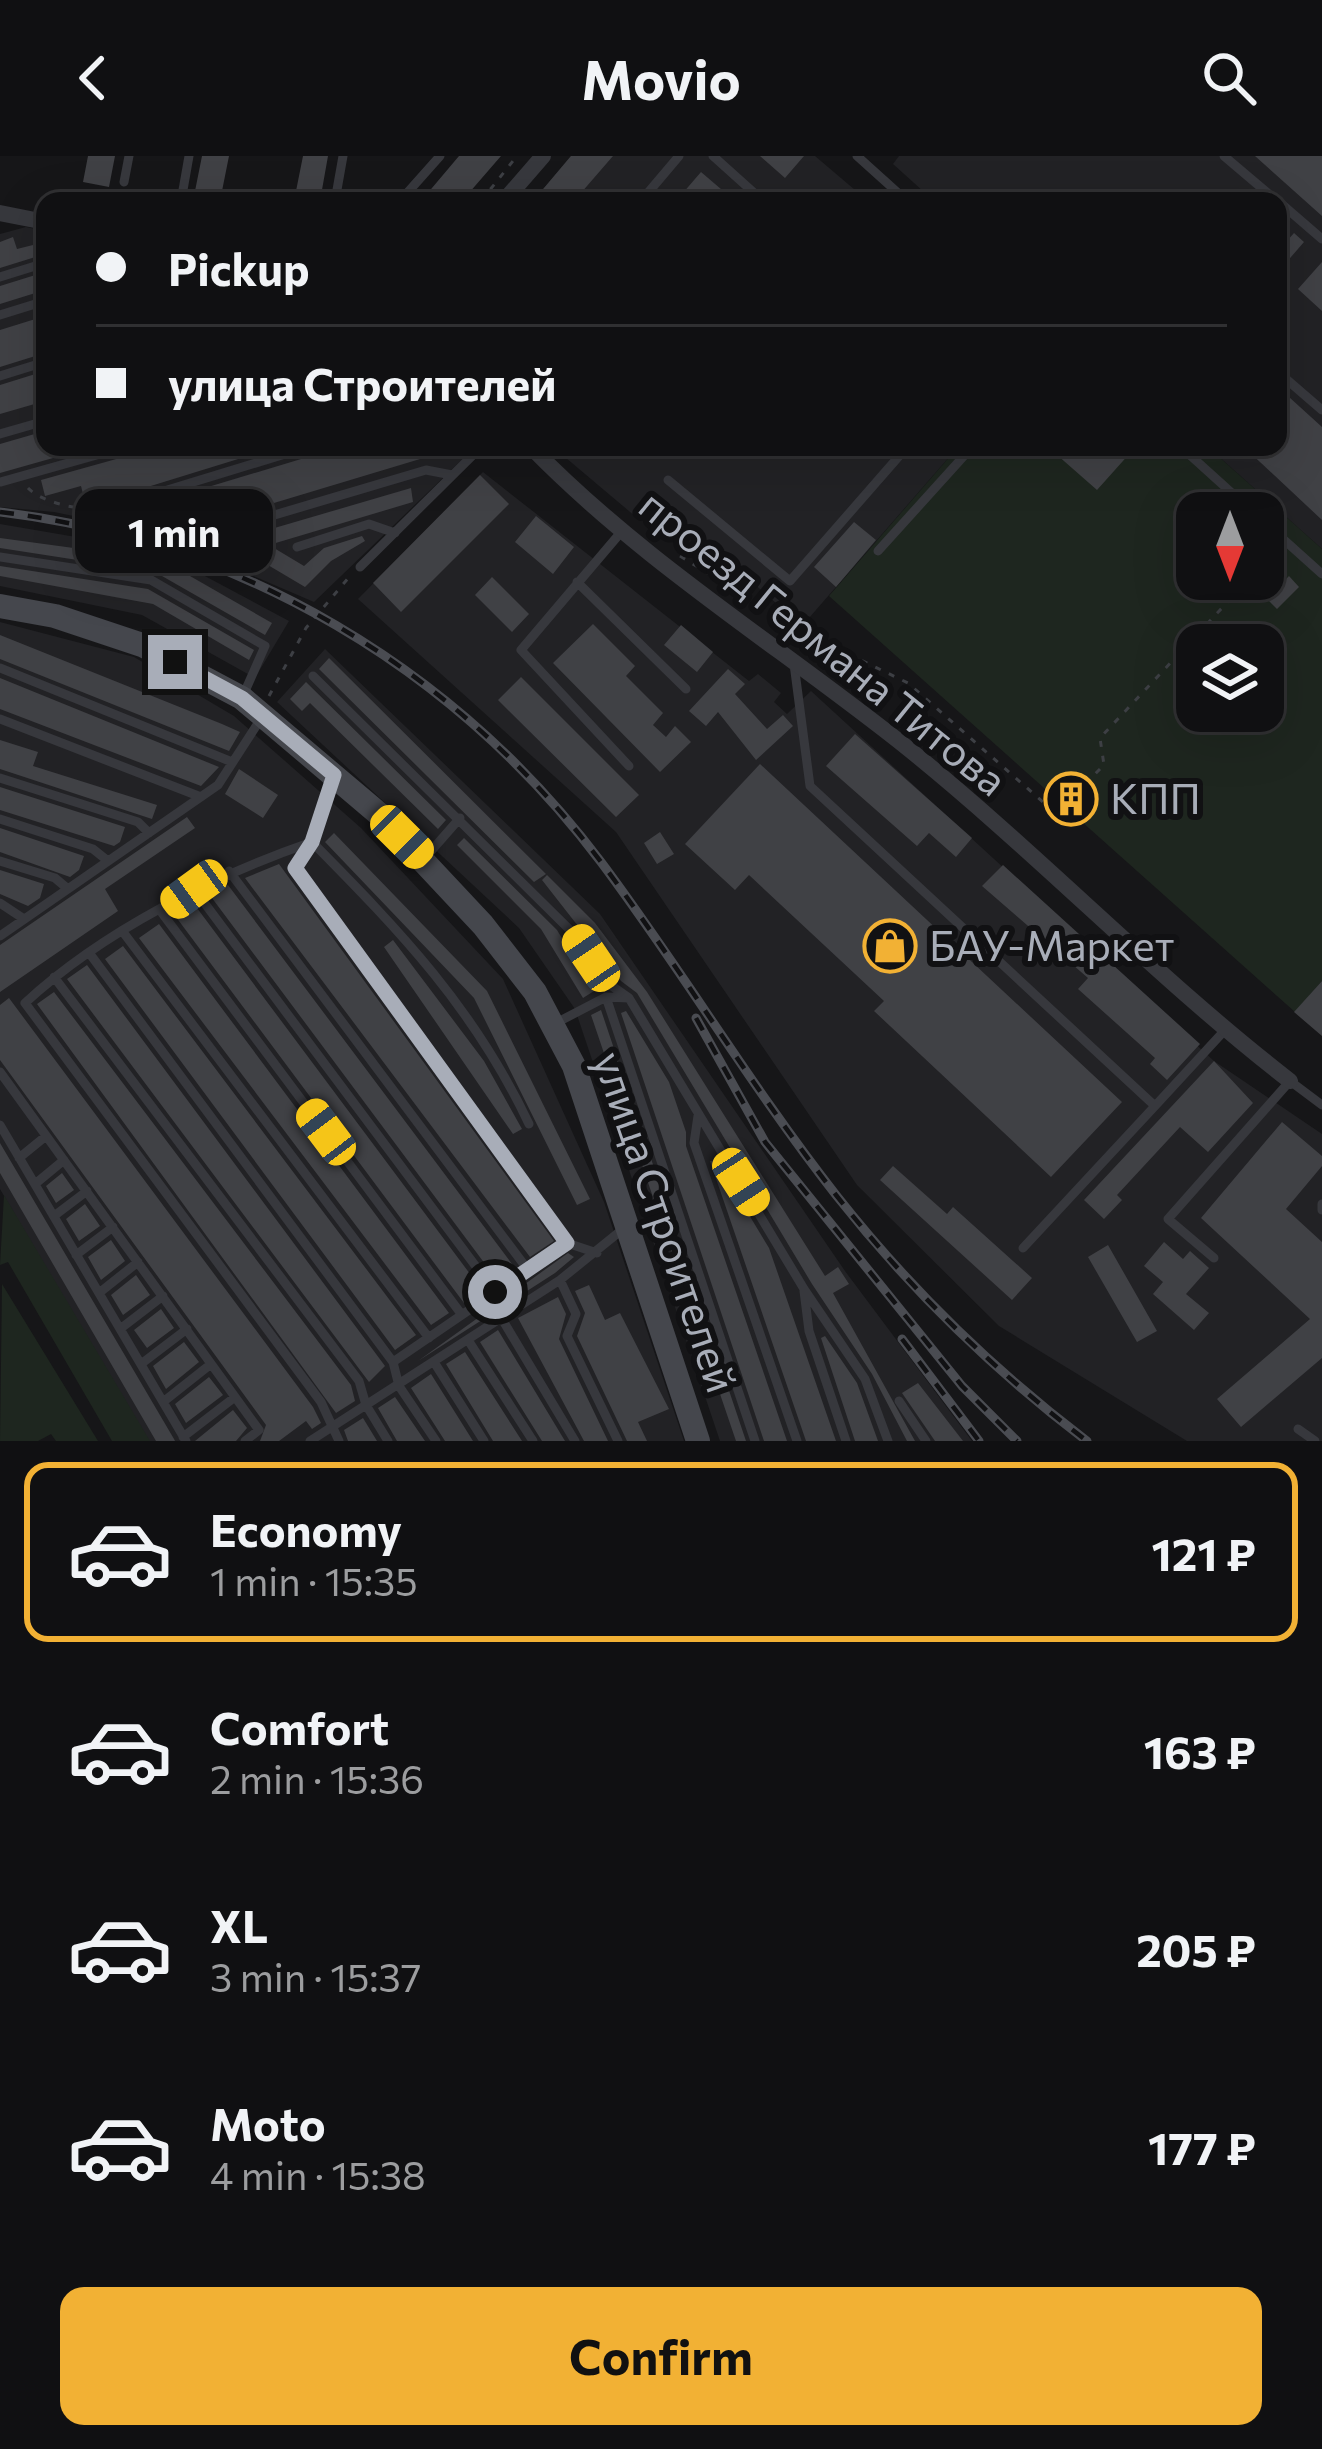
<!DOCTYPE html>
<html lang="en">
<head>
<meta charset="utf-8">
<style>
  body { margin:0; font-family:Commissioner,sans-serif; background:#1e1e20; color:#f1f3f6; height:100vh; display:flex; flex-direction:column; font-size:45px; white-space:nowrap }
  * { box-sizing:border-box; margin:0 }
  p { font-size:39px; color:#9c9d9f }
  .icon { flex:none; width:66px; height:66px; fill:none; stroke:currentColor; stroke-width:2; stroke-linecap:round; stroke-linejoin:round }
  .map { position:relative; height:1285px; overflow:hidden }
  .side { display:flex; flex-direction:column; background:#101012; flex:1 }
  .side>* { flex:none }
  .top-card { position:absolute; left:36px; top:36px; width:1251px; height:264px; border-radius:24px; box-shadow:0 12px 48px #0002,0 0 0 3px #303032; display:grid; align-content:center; height:264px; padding:0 60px; background:#101012 }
  .needle { width:78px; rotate:180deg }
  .controls { position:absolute; left:1176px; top:336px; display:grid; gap:24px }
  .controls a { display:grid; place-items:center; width:108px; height:108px; border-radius:24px; background:#101012; box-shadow:0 12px 48px #0002,0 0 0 3px #303032; font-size:60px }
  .end { position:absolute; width:54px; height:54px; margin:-27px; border:15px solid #a8adb8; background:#111; box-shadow:0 0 0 6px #111 }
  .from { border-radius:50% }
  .bubble { position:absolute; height:84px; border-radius:24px; background:#101012; box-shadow:0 12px 48px #0002,0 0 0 3px #303032; font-size:39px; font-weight:700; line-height:84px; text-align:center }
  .car { position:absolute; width:36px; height:72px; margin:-36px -18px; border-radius:15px; box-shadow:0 0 9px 3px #0007; background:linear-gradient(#f5c518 24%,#345 0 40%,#f5c518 0 76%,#345 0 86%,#f5c518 0) }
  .top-card b { display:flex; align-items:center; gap:42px; height:114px; font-size:45px }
  .top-card b+b { border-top:3px solid #303032 }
  .top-card i { width:30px; height:30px; background:#f1f3f6 }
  ul { padding:21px 0 0; list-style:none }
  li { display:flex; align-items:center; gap:36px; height:180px; margin:0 24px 18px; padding:0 36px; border:6px solid transparent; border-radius:24px }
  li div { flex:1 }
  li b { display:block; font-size:45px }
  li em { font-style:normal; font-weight:700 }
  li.selected { border-color:#f2b134 }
  li>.icon { width:108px; height:108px; stroke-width:1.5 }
  .cta { display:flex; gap:24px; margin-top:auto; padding:24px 60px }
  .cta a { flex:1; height:138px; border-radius:24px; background:#f2b134; color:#111; font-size:48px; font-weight:700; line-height:138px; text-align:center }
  header { display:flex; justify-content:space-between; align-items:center; height:156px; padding:0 60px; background:#101012; font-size:54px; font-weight:700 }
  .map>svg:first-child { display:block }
  .built { fill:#222225 }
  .green { fill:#1e261f; fill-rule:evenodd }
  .building { fill:#404145 }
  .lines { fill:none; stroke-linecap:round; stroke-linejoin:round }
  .path { stroke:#3d3f44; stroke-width:3; stroke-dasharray:6 9; stroke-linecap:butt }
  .service { stroke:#37383d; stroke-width:9 }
  .minor { stroke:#37383d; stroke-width:16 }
  .secondary { stroke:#45474d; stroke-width:24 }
  .rail-casing { stroke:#4a4c52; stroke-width:9 }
  .rail { stroke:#111113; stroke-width:4.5; stroke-dasharray:14; stroke-linecap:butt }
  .route { stroke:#a8adb8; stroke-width:15 }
  .labels { text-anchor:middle; stroke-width:12; stroke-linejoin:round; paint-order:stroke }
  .street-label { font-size:42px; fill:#a8adb8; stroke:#111113 }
  .poi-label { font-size:42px; fill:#a8adb8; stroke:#111113; text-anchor:start }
</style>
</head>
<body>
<header><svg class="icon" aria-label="back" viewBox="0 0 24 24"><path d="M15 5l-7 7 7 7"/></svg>Movio<svg class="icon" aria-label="search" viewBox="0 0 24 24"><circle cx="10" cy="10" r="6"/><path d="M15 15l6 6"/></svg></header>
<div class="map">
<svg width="1322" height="1285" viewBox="0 0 1322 1285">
  <rect width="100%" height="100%" fill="#161618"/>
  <path class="built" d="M571,0H815L868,45H533Z
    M899,0H1322V393L1208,291H1278V45H934L893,8Z
    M26,71L45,75V291H475L314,446L151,376L54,356L0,351V78Z
    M553,291H958L802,470L666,350L636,361Z
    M483,316L749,525L758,518L781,537L774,546L787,558L811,535L1214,905L1322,978V1285H1187L999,1170L857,1029L616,676L358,443Z
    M0,368L158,395L289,465L255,522L142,459L0,430Z
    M0,466L134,501L234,560L361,672L503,823L604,1046L684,1285H147L0,1033Z
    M325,493L600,758L845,1115L972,1285H720L575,853L519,772L277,546Z"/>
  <path class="green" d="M958,291H1208L1322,393V825L1295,856L829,440ZM1197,357H1263V423H1197ZM1197,489H1263V555H1197Z
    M4,1039L150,1285H112L8,1106L0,1109Z
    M2,1128L98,1285H56L51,1278L38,1285H0Z"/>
  <path class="building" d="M88,0H115L109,31L83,26Z
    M202,0H229L220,45H193Z
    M303,0H328L320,45H294Z
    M459,0H501L462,45H421Z
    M571,0H613L574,45H533Z
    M760,0H804L785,22Z
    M1255,0H1322V60Z
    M701,16L735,45H676Z
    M1294,77L1304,86L1278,116V95Z
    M13,81L17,93L45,86V98L0,112V86Z
    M1322,106V155L1298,133Z
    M45,116V134L0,148V130Z
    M45,160V197L0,211V174Z
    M45,215V245L0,258V229Z
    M1278,231L1322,271V364L1244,291H1278Z
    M45,275V291H92L0,317V288Z
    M134,291L140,299L166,291H277L86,350L81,330L45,340L41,324L127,300Z
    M317,291H329L330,300L360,291L450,294L194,371L191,361L146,372L126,370L122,357L311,300Z
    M1048,291H1126L1131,296L1097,334Z
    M480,319L509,348L401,456L373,427Z
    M411,332L413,346L269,389L304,410L324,392L362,380L365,385L331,405L305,431L246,396L224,402L220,388Z
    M536,360L574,391L553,418L515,386Z
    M854,366L876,384L836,431L814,411Z
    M0,382L162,404L272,467L265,479L155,416L0,392Z
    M1263,407L1282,427L1289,420L1299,431L1277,453L1247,423H1263Z
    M0,410L148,433L254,494L249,504L153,448L0,420Z
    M492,421L529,458L512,476L475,439Z
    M593,468L635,510L626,520L663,557L653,569L666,581L675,570L691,586L660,616L553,507Z
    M681,469L713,496L697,516L664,489Z
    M0,479L222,568L240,576L229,595L0,503Z
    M329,502L546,718L534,726L319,513Z
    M728,513L745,528L735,538L767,573L783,559L793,570L756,604L718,556L706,570L689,555Z
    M521,521L639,639L616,661L498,544Z
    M0,522L219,611L201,630L0,553Z
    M306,526L446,664L438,673L310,547L302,555L290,543Z
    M855,578L972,682L956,701L929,677L917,690L826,610Z
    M0,584L38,596L33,610L157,649L152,663L0,613Z
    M760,608L1122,946L1051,1021L874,855L884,845L749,719L735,734L685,688Z
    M239,613L278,639L263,662L225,638Z
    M0,631L125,671L120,686L114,690L0,654Z
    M187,661L195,672L105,733L118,755L0,836V789Z
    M0,672L84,700L79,714L70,721L0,696Z
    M660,676L674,698L657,708L644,687Z
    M334,677L487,835L590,1043L577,1049L474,842L325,686Z
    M464,682L557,774L594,835L583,842L541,773L457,689Z
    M279,708L554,1085L530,1101L245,722Z
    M1003,709L1200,888L1167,924L1150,908L1155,902L1078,833L1088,822L982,730Z
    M0,714L44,728L40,742L28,750L0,738Z
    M547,719L595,767L647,836L825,1120L838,1111L849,1128L833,1137L915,1285H907L872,1218L812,1128L637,837L621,825L542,724Z
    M228,729L515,1112L497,1124L209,738Z
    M194,748L482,1134L464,1147L176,761Z
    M159,768L449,1157L431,1169L139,782Z
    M393,784L484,905L522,973L513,978L384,791Z
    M123,790L416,1179L395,1194L105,803Z
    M87,809L385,1210L369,1226L67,823Z
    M1322,825V880L1294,856Z
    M54,836L351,1229L355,1245L336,1257L37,848Z
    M9,842L313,1251L321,1267L312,1273L306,1265L279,1285H260L266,1269L0,904V849Z
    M601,854L746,1285H736L591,859Z
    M626,855L669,926L686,976V990L787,1285H764L621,857Z
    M1214,905L1253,947L1208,996L1180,971L1117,1039L1122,1044L1104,1063L1084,1044Z
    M1282,966L1322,1000V1010L1286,1053L1322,1086V1202L1241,1271L1217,1243L1310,1163L1201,1062Z
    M0,987L174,1283L175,1285H156L0,1017Z
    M716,1004L769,1092L836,1285H806L710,1005Z
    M893,1010L947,1058L953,1051L1032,1122L1012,1144L880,1024Z
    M62,1017L74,1034L56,1047L46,1030Z
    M85,1048L100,1070L79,1085L66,1063Z
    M111,1084L125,1105L101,1124L88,1101Z
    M1164,1086L1183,1103L1190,1095L1209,1112L1186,1138L1209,1157L1194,1174L1153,1138L1163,1126L1144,1110Z
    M1108,1089L1157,1175L1137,1186L1088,1101Z
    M568,1097L574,1101L555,1117L418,1205Z
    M136,1119L150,1139L123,1159L111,1139Z
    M589,1129L605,1164L620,1157L669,1253L638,1266L647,1285H627L577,1180L585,1157L575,1135Z
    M558,1141L566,1158L559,1183L608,1285H584L518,1162Z
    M161,1153L174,1172L147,1192L134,1174Z
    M498,1174L565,1285H542L480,1186Z
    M825,1180L857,1227L878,1285H855L821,1182Z
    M184,1186L199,1206L166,1233L153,1210Z
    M465,1196L522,1285H493L446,1208Z
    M431,1218L473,1285H445L411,1232Z
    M209,1221L223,1239L186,1267L175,1248Z
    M918,1227L963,1285H935L902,1237Z
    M395,1241L425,1285H397L378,1252Z
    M233,1254L247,1272L236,1285H195Z
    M363,1262L377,1285H348L344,1274Z"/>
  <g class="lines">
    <path class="path" d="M481,45L517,0
      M28,332C41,346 82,356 102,352
      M680,400L805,477L908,527L1069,669L1088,649L1085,628L1104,609L1100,582L1237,436
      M269,540L306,472L350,420"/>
    <path class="service" d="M713,0L763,45
      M857,0L907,45
      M1224,0L1277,45
      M124,26L129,0
      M183,34L189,0
      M335,45L343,0
      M400,45L440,0
      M641,45L679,0
      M1278,45L1322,83
      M0,121L45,107
      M0,159L45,145
      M1278,216L1322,254
      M0,220L45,206
      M0,278L45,265
      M1141,291L1148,296L1154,291
      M1181,291L1254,357
      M668,324L790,425L907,291
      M1,326L125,291
      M115,350L308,291
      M1263,365L1322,418
      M622,375L521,494L629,610
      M207,379L426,314L452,319
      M297,391L369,368L395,377
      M878,395L972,291
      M0,401L151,424L265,490L242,542
      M360,411L481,291
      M577,426L686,533
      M794,508L810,630L1155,950L1023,1092
      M0,512L232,606
      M313,520L573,777L609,828L629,842
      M0,563L201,641
      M333,620L312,686L295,712L567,1087L597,1097
      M0,622L138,666L149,677
      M0,663L93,693L108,705
      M424,703L460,662
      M0,705L55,722L68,733
      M229,715L528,1114
      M194,733L495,1136
      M0,747L24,763
      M162,757L462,1159
      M123,776L429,1182
      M0,780L218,629L260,564
      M90,798L393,1206L399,1230L436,1285
      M54,821L359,1225L366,1249L388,1285
      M606,841L755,1285
      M554,868L606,841L629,842L804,1133L865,1223L888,1285
      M0,916L259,1274L245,1285
      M1155,950L1225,874
      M698,960L694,987L797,1285
      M0,969L186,1285
      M19,1002L46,980
      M35,1028L64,1004
      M1322,1048V1054
      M54,1060L87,1035
      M76,1099L113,1071
      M1214,1102L1168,1063L1290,925L1322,949
      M560,1124L576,1158L567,1180L618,1285
      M804,1135L809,1175L846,1285
      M99,1137L138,1106
      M502,1163L575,1285
      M120,1173L163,1140
      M468,1184L533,1285
      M393,1206L567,1087
      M434,1206L484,1285
      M141,1208L187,1173
      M899,1245L926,1285
      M163,1246L211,1208
      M1298,1273L1315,1285
      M183,1281L235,1241
      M310,1285L560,1124L623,1073
      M339,1285L321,1246L25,847C103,775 213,720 312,686C401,776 474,852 529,968"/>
    <path class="minor" d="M504,45L543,0
      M0,57L45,66
      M531,291C644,407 784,493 910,594C1041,700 1157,822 1290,925"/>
    <path class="secondary" d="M0,450L55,460L142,489L242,542L379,658L483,769L535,836L574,910L698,1285"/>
    <g class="rail-casing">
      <path id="rail" d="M0,356C240,385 455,512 601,706C682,814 752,932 836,1039C910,1133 992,1213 1087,1285
        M696,862L765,986L962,1230L1017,1285
        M902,1183L979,1285"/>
    </g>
    <use href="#rail" class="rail"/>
  </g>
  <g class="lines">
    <path class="route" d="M175,506L242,542L334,619L312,686L295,712L567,1087L495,1136"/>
  </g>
  <defs>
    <g id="building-ring" transform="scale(2.7)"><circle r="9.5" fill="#111113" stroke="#f2b134" stroke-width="1.5"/><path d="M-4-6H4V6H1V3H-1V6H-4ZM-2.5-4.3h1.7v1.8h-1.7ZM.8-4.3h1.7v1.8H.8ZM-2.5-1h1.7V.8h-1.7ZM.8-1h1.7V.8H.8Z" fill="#f2b134"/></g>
    <g id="shop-ring" transform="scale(2.7)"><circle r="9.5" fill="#111113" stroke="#f2b134" stroke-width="1.5"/><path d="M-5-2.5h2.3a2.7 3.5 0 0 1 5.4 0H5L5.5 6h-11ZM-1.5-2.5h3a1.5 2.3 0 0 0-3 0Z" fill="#f2b134"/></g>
  </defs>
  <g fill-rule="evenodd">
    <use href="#building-ring" x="1071" y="643"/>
    <use href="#shop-ring" x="890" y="790"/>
  </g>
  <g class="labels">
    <g class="street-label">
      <text transform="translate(823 487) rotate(39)" y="15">проезд Германа Титова</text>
      <text transform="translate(665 1066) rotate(71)" y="15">улица Строителей</text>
    </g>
    <g class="poi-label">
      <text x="1110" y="658">КПП</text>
      <text x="929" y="805">БАУ-Маркет</text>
    </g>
  </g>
</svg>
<div class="controls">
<a><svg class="needle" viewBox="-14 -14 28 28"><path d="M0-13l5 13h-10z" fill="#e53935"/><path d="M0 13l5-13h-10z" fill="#9c9d9f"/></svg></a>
<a><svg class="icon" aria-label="layers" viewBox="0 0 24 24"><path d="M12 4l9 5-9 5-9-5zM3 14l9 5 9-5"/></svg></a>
</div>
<i class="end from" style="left:495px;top:1136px"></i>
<i class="end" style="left:175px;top:506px"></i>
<div class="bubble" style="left:75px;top:333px;width:198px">1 min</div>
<i class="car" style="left:402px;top:681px;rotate:135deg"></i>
<i class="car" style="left:194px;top:733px;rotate:234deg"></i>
<i class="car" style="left:591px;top:802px;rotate:326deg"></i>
<i class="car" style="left:326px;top:976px;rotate:323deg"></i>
<i class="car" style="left:741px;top:1026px;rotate:147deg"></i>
<div class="top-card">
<b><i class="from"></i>Pickup</b>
<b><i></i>улица Строителей</b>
</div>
</div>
<section class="side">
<ul>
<li class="selected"><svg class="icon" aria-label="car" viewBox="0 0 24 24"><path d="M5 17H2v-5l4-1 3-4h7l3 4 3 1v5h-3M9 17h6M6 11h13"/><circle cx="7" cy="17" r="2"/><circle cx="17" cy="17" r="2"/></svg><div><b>Economy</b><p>1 min · 15:35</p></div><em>121 ₽</em></li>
<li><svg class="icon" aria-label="car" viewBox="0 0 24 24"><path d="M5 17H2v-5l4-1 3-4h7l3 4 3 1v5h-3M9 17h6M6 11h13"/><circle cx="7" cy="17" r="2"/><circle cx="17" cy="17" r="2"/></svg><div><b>Comfort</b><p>2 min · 15:36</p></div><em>163 ₽</em></li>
<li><svg class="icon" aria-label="car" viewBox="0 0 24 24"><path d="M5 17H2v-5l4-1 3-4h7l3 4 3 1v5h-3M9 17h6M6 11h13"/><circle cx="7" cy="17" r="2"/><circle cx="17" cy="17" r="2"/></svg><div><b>XL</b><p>3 min · 15:37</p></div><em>205 ₽</em></li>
<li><svg class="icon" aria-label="car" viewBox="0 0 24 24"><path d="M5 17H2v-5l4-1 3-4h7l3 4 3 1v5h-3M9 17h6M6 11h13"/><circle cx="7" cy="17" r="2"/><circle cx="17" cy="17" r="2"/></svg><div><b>Moto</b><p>4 min · 15:38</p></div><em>177 ₽</em></li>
</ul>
<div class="cta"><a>Confirm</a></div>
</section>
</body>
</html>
